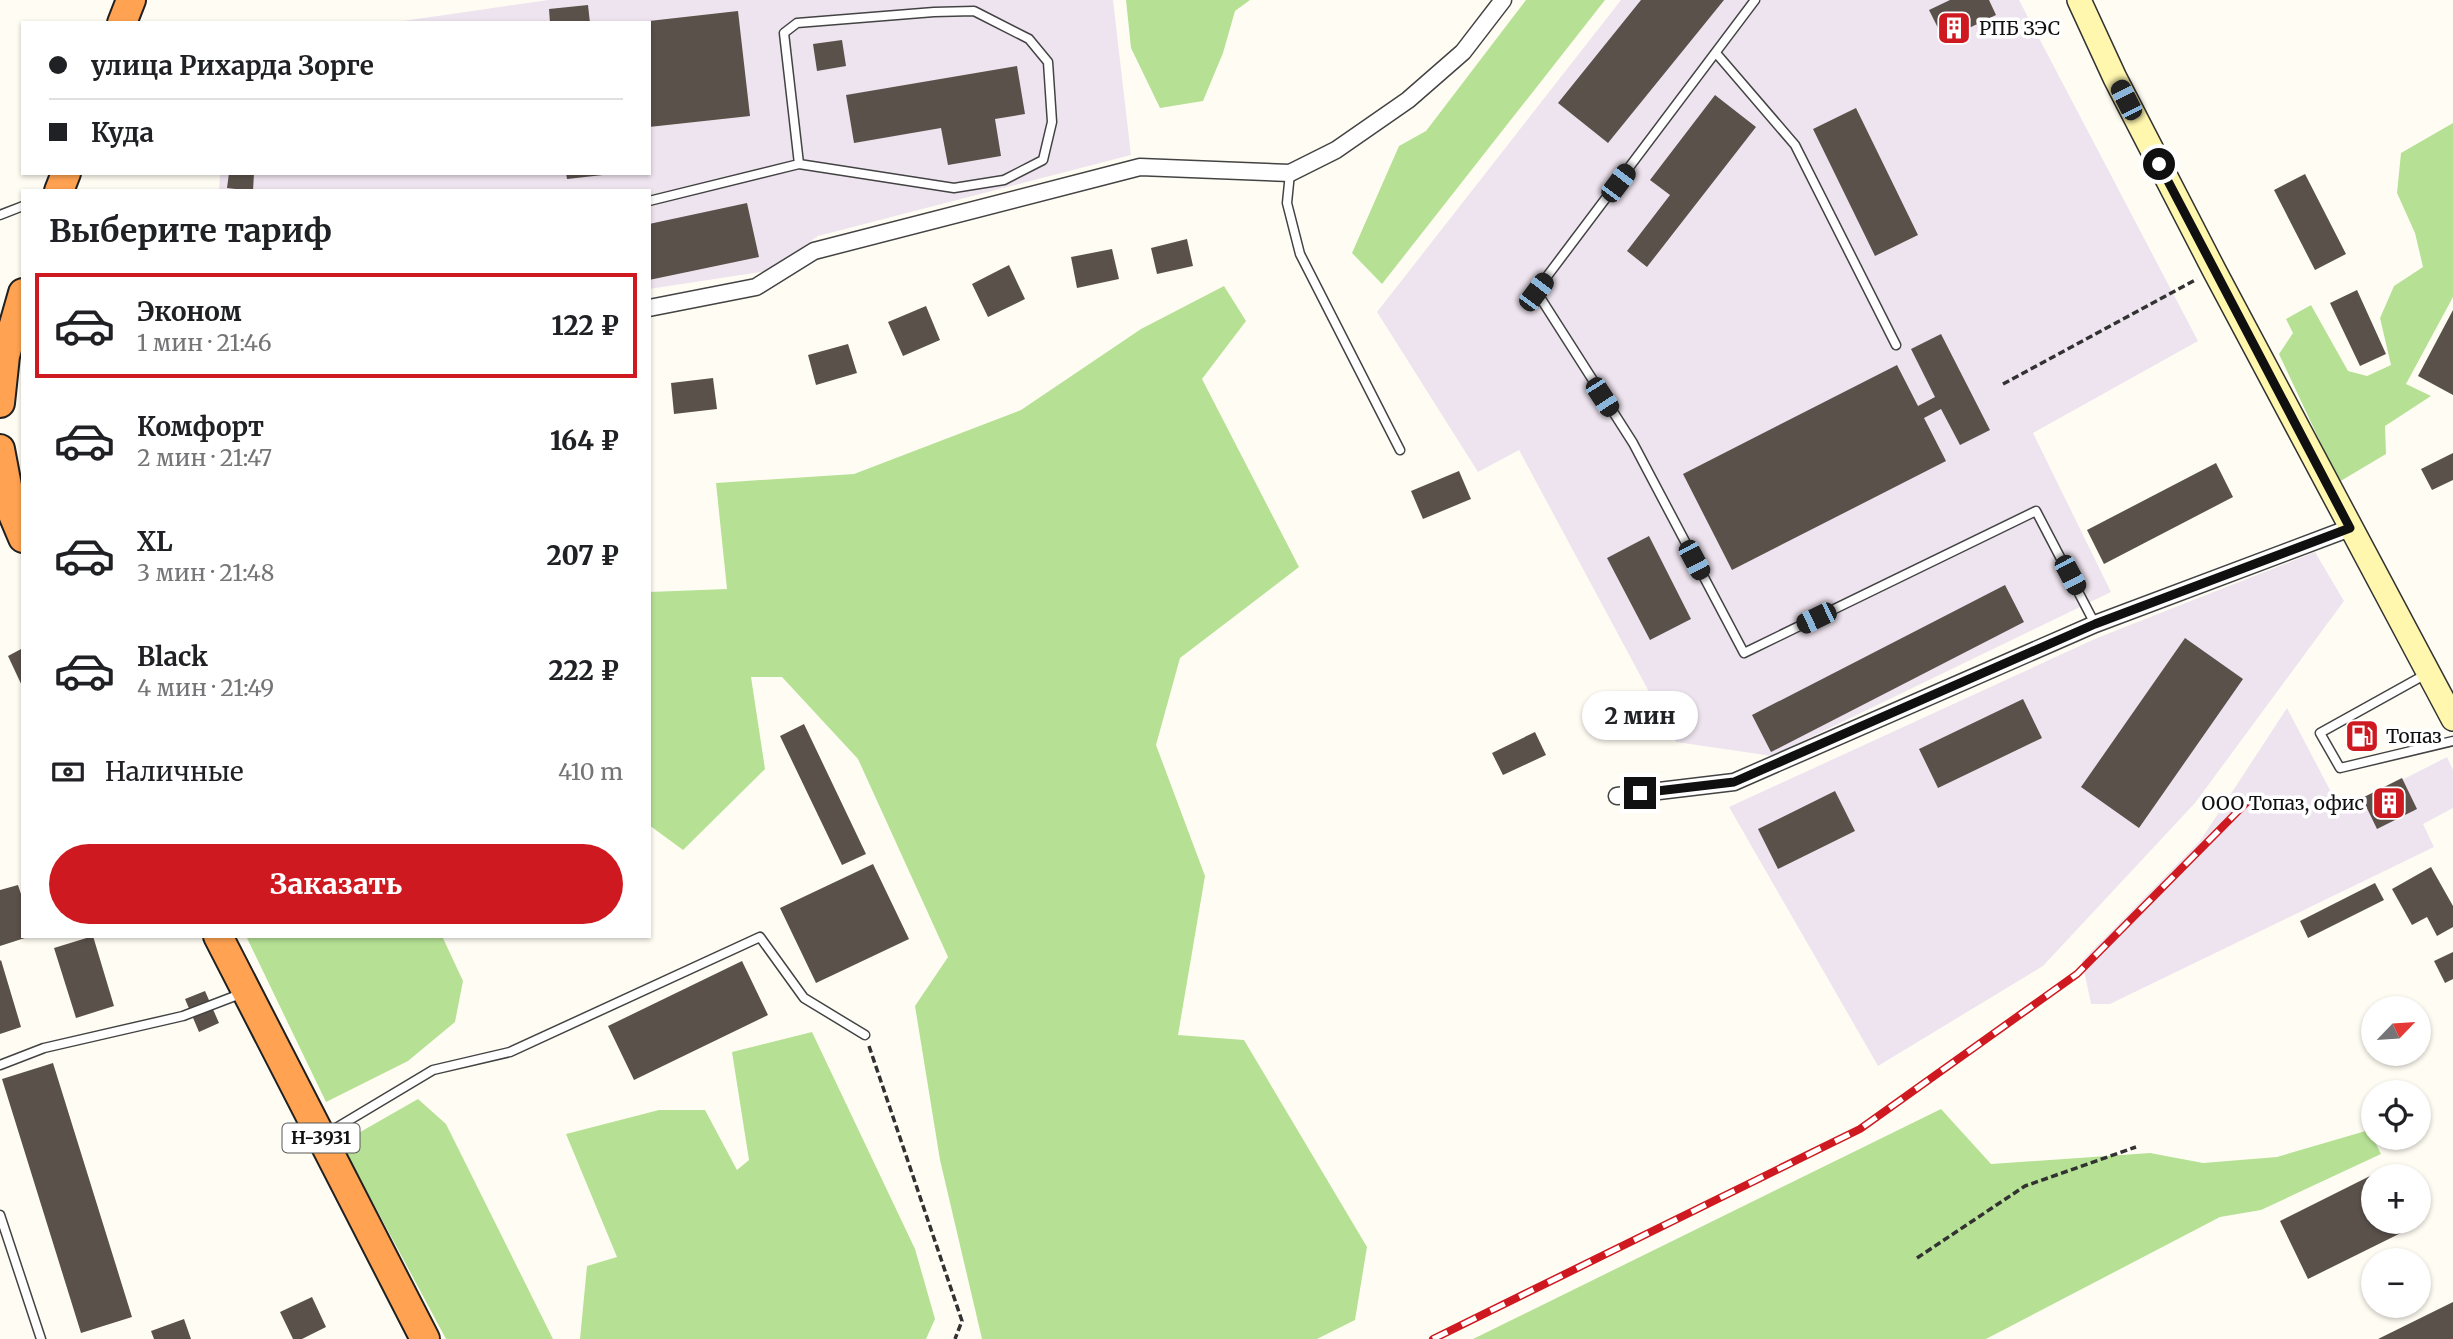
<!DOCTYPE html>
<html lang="ru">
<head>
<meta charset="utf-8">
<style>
  body { margin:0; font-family:Merriweather,serif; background:#f6f6f6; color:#202124; height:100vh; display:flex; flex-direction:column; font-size:26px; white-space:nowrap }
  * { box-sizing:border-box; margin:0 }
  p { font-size:23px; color:#757577 }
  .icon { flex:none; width:38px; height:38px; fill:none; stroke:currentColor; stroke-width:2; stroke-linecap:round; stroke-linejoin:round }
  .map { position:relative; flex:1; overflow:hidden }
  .details { position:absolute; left:21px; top:189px; width:630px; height:749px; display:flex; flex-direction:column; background:#fff; border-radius:0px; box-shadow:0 2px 5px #0004 }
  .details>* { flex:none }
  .guide { position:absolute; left:21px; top:21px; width:630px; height:154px; border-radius:0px; box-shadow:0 2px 5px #0004; display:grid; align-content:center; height:154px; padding:0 28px; background:#fff }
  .needle { width:46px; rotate:65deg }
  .tools { position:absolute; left:2361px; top:996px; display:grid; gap:14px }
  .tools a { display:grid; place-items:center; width:70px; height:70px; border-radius:50%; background:#fff; box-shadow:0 2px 5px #0004; font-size:35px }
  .end { position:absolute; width:32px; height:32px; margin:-16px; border:9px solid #101010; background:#fff; box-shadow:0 0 0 4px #fff }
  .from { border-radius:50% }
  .bubble { position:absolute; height:49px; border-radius:24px; background:#fff; box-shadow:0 2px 5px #0004; font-size:23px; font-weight:800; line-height:49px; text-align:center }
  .car { position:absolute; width:21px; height:42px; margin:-21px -10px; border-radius:9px; box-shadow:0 0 5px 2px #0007; background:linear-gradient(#222 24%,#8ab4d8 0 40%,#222 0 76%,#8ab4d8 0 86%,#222 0) }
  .guide b { display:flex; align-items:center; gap:24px; height:66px; font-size:26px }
  .guide b+b { border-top:2px solid #e0e0e0 }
  .guide i { width:18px; height:18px; background:#202124 }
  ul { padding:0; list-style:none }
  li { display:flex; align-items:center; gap:21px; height:105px; margin:0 14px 10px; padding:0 14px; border:4px solid transparent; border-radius:0px }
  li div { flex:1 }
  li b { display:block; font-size:26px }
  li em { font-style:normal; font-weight:800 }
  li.on { border-color:#cf1920 }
  li>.icon { width:63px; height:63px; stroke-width:1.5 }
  h2 { padding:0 28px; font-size:32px; line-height:84px }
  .pay { display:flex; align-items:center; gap:18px; height:77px; padding:0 28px; font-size:26px }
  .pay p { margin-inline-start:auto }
  .primary-button { display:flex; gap:14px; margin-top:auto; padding:14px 28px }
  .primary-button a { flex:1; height:80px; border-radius:42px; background:#cf1920; color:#fff; font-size:28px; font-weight:800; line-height:80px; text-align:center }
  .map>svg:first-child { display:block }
  .industrial { fill:#eee4ef }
  .forest { fill:#b6e195 }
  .building { fill:#5a514b }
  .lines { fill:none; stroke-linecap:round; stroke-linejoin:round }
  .lane-casing { stroke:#434343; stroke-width:11 }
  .street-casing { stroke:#434343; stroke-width:19 }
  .secondary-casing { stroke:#323232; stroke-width:26 }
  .highway-casing { stroke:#212121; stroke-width:32 }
  .path { stroke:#323232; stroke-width:3.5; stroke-dasharray:7 3.5; stroke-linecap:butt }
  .lane { stroke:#fff; stroke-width:8 }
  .street { stroke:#fff; stroke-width:16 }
  .secondary { stroke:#fff7ae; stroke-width:23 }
  .highway { stroke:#ffa251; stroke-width:28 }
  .rail-casing { stroke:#cf1920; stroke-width:8 }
  .rail { stroke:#fff; stroke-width:5; stroke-dasharray:16; stroke-linecap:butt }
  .route { stroke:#101010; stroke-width:9 }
  .labels { text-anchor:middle; stroke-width:7; stroke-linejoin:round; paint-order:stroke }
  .shield { fill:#fff; stroke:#585858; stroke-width:2 }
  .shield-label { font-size:18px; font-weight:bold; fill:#101010 }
  .poi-label { font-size:19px; fill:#101010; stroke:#fff; text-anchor:start }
</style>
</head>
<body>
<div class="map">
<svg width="2453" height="1339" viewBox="0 0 2453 1339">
  <rect width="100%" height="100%" fill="#fffdf3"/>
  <path class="industrial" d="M548,0H1113L1131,155L818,236L768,271L649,289V191H219L220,173H649V23H389Z
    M1621,0H2019L2198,341L2033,433L2111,592L1772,756L1676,742L1519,450L1478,472L1377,312Z
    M2315,552L2344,601L2195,803L2043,966L1878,1066L1729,807L2097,638Z
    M2287,708L2341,811L2447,757L2453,770V808L2423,824L2434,847L2110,1004H2091L2082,961L2200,841Z"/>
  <path class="forest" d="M1126,0H1250L1235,11L1223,53L1203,101L1160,108L1131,48Z
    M1526,0H1605L1382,284L1352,253L1399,146L1426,131Z
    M2453,123V297L2406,384L2431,396L2385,426L2386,454L2339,482L2279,354L2293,333L2286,319L2311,305L2348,371L2367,376L2391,365L2380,318L2394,286L2423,267L2415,233L2397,193L2401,153Z
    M1224,286L1246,321L1202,379L1299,567L1180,658L1156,745L1205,876L1178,1035L1244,1040L1367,1247L1355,1320L1317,1339H982L940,1160L915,1006L948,957L858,759L782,677H751L765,769L683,850L649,825V592L727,589L716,483L854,474L1021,410L1141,329Z
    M246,936H442L463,981L455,1022L408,1061L326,1102Z
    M812,1032L915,1249L935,1319L926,1339H580L587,1266L617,1257L566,1134L659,1110H705L737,1170L749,1160L732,1052Z
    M418,1099L446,1124L553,1339H446L341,1143Z
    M1941,1109L1991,1164L2150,1153L2203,1163L2277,1157L2369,1130L2381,1154L2261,1210L2220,1217L1986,1339H1473Z"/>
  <path class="building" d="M1641,0H1724L1608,143L1558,103Z
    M1950,0H1989L1996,15L1944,40L1929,10Z
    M588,5L590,23H550L549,9Z
    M738,11L750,116L649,127V21Z
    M842,40L846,66L817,71L813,44Z
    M1017,66L1025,114L995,119L1001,156L948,165L941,128L854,143L846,95Z
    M1715,95L1756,127L1647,267L1627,251L1670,195L1650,180Z
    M1856,108L1918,235L1875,256L1813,129Z
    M229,173H254L253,191L227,188Z
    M566,173H603V175L567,179Z
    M2305,174L2346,254L2315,270L2274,190Z
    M747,203L759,257L649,280V224Z
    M1187,239L1193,266L1157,274L1151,248Z
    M1112,249L1119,279L1077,288L1071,257Z
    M1009,265L1025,299L988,317L972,284Z
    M2357,290L2386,354L2360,366L2330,303Z
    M926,306L940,340L903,356L888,322Z
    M2453,310V395L2418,376Z
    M1941,334L1990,430L1960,445L1941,409L1924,418L1946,461L1732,570L1683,474L1897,365L1918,406L1935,397L1911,349Z
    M848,344L857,373L816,385L808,355Z
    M713,378L717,409L674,414L671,383Z
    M2453,453V480L2432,490L2421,469Z
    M2216,463L2233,497L2104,564L2087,530Z
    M1459,471L1471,499L1423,519L1411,491Z
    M1649,536L1691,619L1650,640L1607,558Z
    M2005,585L2024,622L1771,752L1752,715Z
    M2185,638L2243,679L2139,828L2081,787Z
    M23,648V688L8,656Z
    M2023,699L2042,738L1938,788L1919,749Z
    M804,724L866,854L842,865L780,736Z
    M1535,732L1546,755L1503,775L1492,753Z
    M2402,778L2417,809L2377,829L2362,798Z
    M1835,791L1855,831L1778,869L1758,829Z
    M873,864L909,939L816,983L780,908Z
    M2431,867L2453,906V927L2437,936L2427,917L2412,925L2392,889Z
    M2375,883L2384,900L2308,938L2300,921Z
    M18,885L23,900V936L28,937L0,946V890Z
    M93,936L114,1006L76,1018L54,948Z
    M2453,952V979L2445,983L2434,961Z
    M1,960L21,1027L0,1034V961Z
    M742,961L768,1015L634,1080L608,1026Z
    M205,991L219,1023L199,1032L185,999Z
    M53,1063L132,1317L81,1333L2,1079Z
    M2380,1171L2382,1176H2373V1222H2405L2409,1229L2308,1279L2280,1221Z
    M312,1297L326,1327L302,1339H293L280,1312Z
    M2453,1302V1339H2378Z
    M184,1319L191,1339H154L151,1331Z"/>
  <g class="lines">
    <g class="lane-casing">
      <path id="lane" d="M1755,0L1536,291L1633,443L1744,653L2036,511L2095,624
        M1716,53L1795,145L1896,345
        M1290,173L1287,203L1300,254L1400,450
        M649,201L799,164L954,188L1004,180L1043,160L1052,122L1048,62L1029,39L974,11L934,12L797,23L784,33L799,164
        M0,215L23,206
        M2428,673L2320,733L2340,768L2453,741
        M0,1065L44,1048L183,1016L243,993
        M326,1134L433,1070L510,1052L760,937L804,998L865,1035
        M0,1215L41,1339"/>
    </g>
    <g class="street-casing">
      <path id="street" d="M649,308L756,287L814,251L1140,167L1290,173L1336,150L1408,100L1463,52L1503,0
        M1617,796L1734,782L2095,624L2350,528"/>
    </g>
    <g class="secondary-casing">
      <path id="secondary" d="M2079,0L2115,78L2214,270L2453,719"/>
    </g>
    <g class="highway-casing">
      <path id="highway" d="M122,23L131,0
        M59,191L66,173
        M0,403L5,356L23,293
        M0,449L12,512L23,538
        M218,936L425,1339"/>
    </g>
    <path class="path" d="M2003,384L2197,279
      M869,1046L962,1321L955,1339
      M1917,1258L2025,1186L2136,1147"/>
    <use href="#lane" class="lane"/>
    <use href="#street" class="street"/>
    <use href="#secondary" class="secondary"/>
    <use href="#highway" class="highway"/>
    <g class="rail-casing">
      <path id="rail" d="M1433,1339L1860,1129L2077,974L2249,800"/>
    </g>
    <use href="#rail" class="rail"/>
  </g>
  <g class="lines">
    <path class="route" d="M1640,793L1734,782L2095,624L2350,528L2159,164"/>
  </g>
  <defs>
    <g id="building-square" transform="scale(1.75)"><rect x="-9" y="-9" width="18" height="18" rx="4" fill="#cf1920" stroke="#fff"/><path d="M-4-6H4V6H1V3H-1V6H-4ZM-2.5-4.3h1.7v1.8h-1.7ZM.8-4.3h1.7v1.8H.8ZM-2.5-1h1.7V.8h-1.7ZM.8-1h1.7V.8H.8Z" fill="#fff"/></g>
    <g id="fuel-square" transform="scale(1.75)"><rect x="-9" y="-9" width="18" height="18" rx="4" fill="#cf1920" stroke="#fff"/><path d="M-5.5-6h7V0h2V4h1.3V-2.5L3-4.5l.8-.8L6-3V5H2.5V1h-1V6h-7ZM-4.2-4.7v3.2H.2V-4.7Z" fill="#fff"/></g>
  </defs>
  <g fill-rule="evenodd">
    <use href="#building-square" x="1954" y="28"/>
    <use href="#fuel-square" x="2362" y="736"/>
    <use href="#building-square" x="2389" y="803"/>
  </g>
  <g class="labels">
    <rect class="shield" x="282.5" y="1123.5" width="77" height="29" rx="5"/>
    <g class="shield-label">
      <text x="321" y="1144">Н-3931</text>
    </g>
    <g class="poi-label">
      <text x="1979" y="35">РПБ ЗЭС</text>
      <text x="2386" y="743">Топаз</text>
      <text x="2364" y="810" text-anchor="end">ООО Топаз, офис</text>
    </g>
  </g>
</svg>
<div class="tools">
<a><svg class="needle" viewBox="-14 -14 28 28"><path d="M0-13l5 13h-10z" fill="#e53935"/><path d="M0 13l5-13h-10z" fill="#757577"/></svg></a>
<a><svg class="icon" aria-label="locate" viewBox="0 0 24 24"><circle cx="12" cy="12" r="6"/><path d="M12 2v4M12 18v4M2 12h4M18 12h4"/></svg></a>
<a>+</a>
<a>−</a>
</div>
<i class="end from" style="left:2159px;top:164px"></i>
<i class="end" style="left:1640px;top:793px"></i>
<div class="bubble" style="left:1582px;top:691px;width:116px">2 мин</div>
<i class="car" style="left:2126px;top:100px;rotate:333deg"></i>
<i class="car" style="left:1618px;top:183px;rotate:37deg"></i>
<i class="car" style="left:1536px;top:292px;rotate:37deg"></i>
<i class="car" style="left:1602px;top:397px;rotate:147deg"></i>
<i class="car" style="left:1694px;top:560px;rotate:152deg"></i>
<i class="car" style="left:2070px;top:575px;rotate:152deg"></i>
<i class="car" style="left:1816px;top:618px;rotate:244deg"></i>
<div class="guide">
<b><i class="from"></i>улица Рихарда Зорге</b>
<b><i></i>Куда</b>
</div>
<section class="details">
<h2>Выберите тариф</h2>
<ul>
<li class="on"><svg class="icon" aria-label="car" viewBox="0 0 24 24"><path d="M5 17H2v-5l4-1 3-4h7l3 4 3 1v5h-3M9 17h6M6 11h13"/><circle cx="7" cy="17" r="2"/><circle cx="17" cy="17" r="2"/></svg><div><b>Эконом</b><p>1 мин · 21:46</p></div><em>122 ₽</em></li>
<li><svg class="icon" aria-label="car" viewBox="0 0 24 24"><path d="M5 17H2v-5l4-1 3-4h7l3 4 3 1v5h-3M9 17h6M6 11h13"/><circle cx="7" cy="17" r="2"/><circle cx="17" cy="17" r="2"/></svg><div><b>Комфорт</b><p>2 мин · 21:47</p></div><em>164 ₽</em></li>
<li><svg class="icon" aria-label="car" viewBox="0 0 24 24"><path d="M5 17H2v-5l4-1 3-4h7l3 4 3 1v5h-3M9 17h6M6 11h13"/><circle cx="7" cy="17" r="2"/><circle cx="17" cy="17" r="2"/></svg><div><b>XL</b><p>3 мин · 21:48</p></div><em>207 ₽</em></li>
<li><svg class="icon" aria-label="car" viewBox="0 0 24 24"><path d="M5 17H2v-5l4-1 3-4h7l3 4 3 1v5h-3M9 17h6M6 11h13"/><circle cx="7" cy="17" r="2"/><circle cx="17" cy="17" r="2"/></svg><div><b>Black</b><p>4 мин · 21:49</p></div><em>222 ₽</em></li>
</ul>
<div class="pay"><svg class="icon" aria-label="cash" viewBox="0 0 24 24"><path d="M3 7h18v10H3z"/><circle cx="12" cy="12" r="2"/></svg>Наличные<p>410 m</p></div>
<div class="primary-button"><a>Заказать</a></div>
</section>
</div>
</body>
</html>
